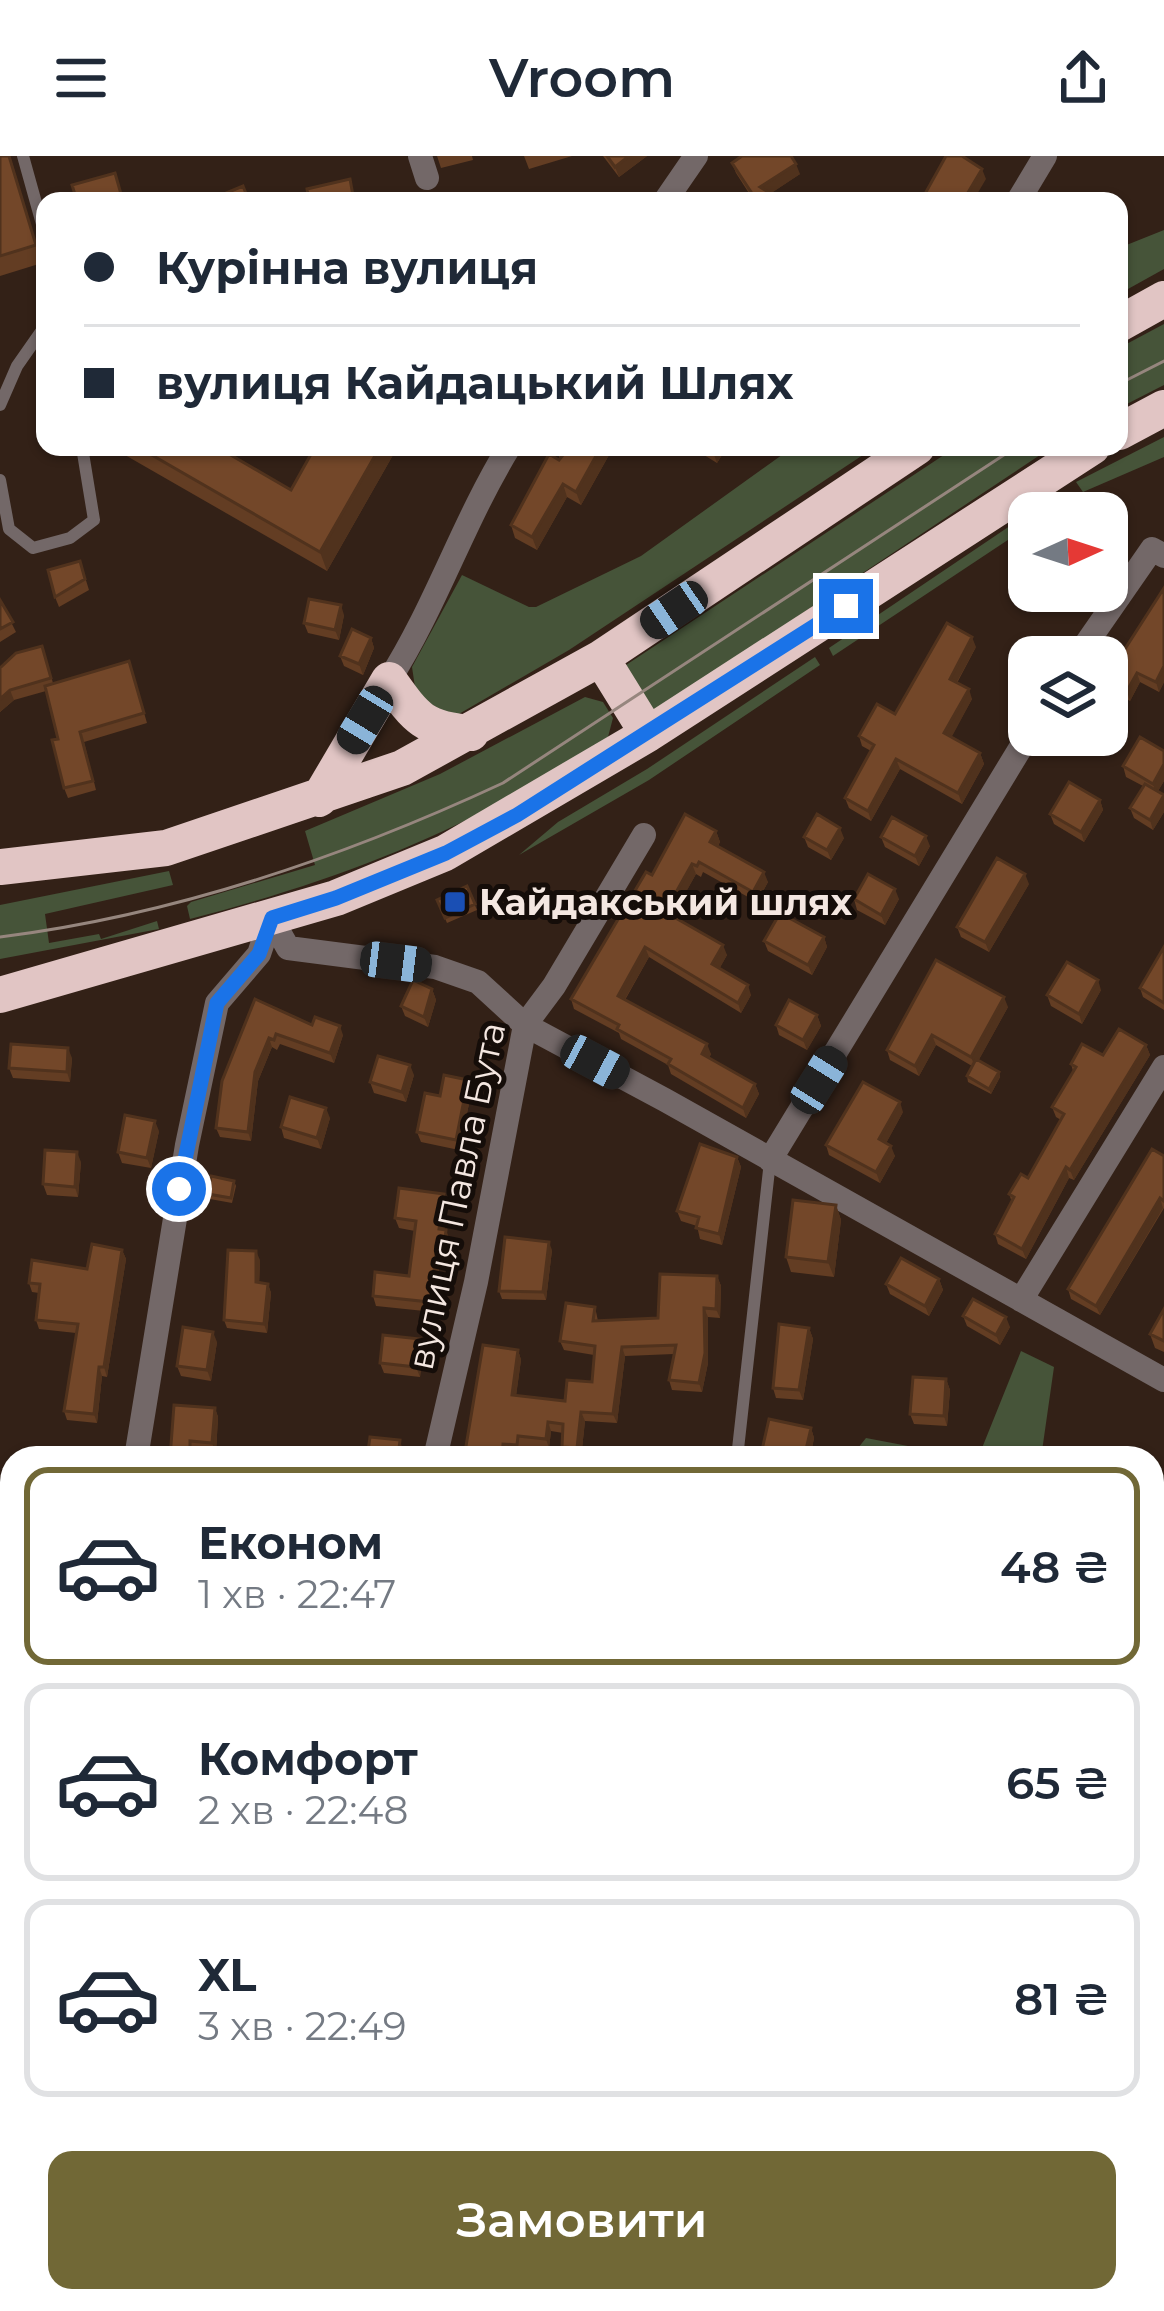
<!DOCTYPE html>
<html lang="uk">
<head>
<meta charset="utf-8">
<style>
  body { margin:0; font-family:Montserrat,sans-serif; background:#f6f6f7; color:#1f2937; height:100vh; display:flex; flex-direction:column; font-size:45px; white-space:nowrap }
  * { box-sizing:border-box; margin:0 }
  p { font-size:39px; color:#747a83 }
  .icon { flex:none; width:66px; height:66px; fill:none; stroke:currentColor; stroke-width:2; stroke-linecap:round; stroke-linejoin:round }
  .map { position:relative; flex:1; overflow:hidden }
  .panel { position:absolute; left:0px; top:1290px; width:1164px; height:867px; display:flex; flex-direction:column; background:#fff; border-radius:36px 36px 0 0; box-shadow:0 3px 9px #0004 }
  .panel>* { flex:none }
  .banner { position:absolute; left:36px; top:36px; width:1092px; height:264px; border-radius:24px; box-shadow:0 3px 9px #0004; display:grid; align-content:center; height:264px; padding:0 48px; background:#fff }
  .needle { width:78px; rotate:87deg }
  .controls { position:absolute; left:1008px; top:336px; display:grid; gap:24px }
  .controls a { display:grid; place-items:center; width:120px; height:120px; border-radius:24px; background:#fff; box-shadow:0 3px 9px #0004; font-size:60px }
  .end { position:absolute; width:54px; height:54px; margin:-27px; border:15px solid #1a73e8; background:#fff; box-shadow:0 0 0 6px #fff }
  .from { border-radius:50% }
  .car { position:absolute; width:36px; height:72px; margin:-36px -18px; border-radius:15px; box-shadow:0 0 9px 3px #0007; background:linear-gradient(#222 24%,#8ab4d8 0 40%,#222 0 76%,#8ab4d8 0 86%,#222 0) }
  .banner b { display:flex; align-items:center; gap:42px; height:114px; font-size:45px }
  .banner b+b { border-top:3px solid #e0e1e3 }
  .banner i { width:30px; height:30px; background:#1f2937 }
  ul { padding:21px 0 0; list-style:none }
  li { display:flex; align-items:center; gap:36px; height:198px; margin:0 24px 18px; padding:0 24px; border:6px solid #e0e1e3; border-radius:24px }
  li div { flex:1 }
  li b { display:block; font-size:45px }
  li em { font-style:normal; font-weight:600 }
  li.selected { border-color:#716836 }
  li>.icon { width:108px; height:108px; stroke-width:1.5 }
  .primary-button { display:flex; gap:24px; margin-top:auto; padding:24px 48px }
  .primary-button a { flex:1; height:138px; border-radius:24px; background:#716836; color:#fff; font-size:48px; font-weight:600; line-height:138px; text-align:center }
  header { display:flex; justify-content:space-between; align-items:center; height:156px; padding:0 48px; background:#fff; font-size:54px; font-weight:600 }
  .map>svg:first-child { display:block }
  .green { fill:#465439 }
  .lines { fill:none; stroke-linecap:round; stroke-linejoin:round }
  .lane { stroke:#736868; stroke-width:12 }
  .street { stroke:#736868; stroke-width:24 }
  .highway { stroke:#e1c5c4; stroke-width:36 }
  .tram { stroke:#96867e; stroke-width:3 }
  .rail-casing { stroke:#96867e; stroke-width:12 }
  .rail { stroke:#150d09; stroke-width:8; stroke-dasharray:22; stroke-linecap:butt }
  .wall { fill:#633d23 }
  .shaded-wall { fill:#50321d }
  .building { fill:#734729; stroke:#50321d; stroke-width:3 }
  .route { stroke:#1a73e8; stroke-width:15 }
  .transit-dot { fill:#1a4fb4; stroke:#150d09; stroke-width:4.5 }
  .labels { text-anchor:middle; stroke-width:10; stroke-linejoin:round; paint-order:stroke }
  .poi-label { font-size:36px; font-weight:bold; fill:#f4e7e1; stroke:#150d09; text-anchor:start }
  .street-label { font-size:36px; fill:#f4e7e1; stroke:#150d09 }
</style>
</head>
<body>
<header><svg class="icon" aria-label="menu" viewBox="0 0 24 24"><path d="M4 6h16M4 12h16M4 18h16"/></svg>Vroom<svg class="icon" aria-label="share" viewBox="0 0 24 24"><path d="M12 15V3M7 8l5-5 5 5M5 13v7h14v-7"/></svg></header>
<div class="map">
<svg width="1164" height="2155" viewBox="0 0 1164 2155">
  <rect width="100%" height="100%" fill="#332117"/>
  <path class="green" d="M1164,74V113L1119,138V92Z
    M1164,168V229L1119,252V192Z
    M1164,281V301L1083,336L1076,326Z
    M793,291H875L569,494L452,562L416,538L412,511L462,419L529,451H536L641,400Z
    M956,291H1052L654,556L623,511Z
    M1029,357V370L833,500L829,492Z
    M815,501L820,509L649,624L519,699L558,666L647,613Z
    M585,541L603,546L613,562L608,581C574,602 540,625 505,644C406,698 298,735 190,763L187,750L191,746L315,709L305,675L440,618Z
    M169,715L173,729L45,758L49,787L99,778L101,783L157,765L159,773L0,803V749Z
    M1021,1195L1054,1211L1041,1302H978Z
    M866,1282L971,1302H850Z
    M347,2145H654L651,2155H345Z"/>
  <g class="lines">
    <path class="lane" d="M23,0L45,79
      M0,249L17,210L45,170
      M0,324L9,373L33,392L70,382L94,364L82,291
      M737,1302L770,1005"/>
    <path class="street" d="M420,0L427,22
      M665,45L696,0
      M1018,45L1045,0
      M1077,501L1152,393L1164,400
      M389,524C436,450 463,366 509,291
      M271,762L288,792L435,811L478,826L525,869L665,944L1164,1224
      M770,1004L1029,578
      M1021,1144L1164,911
      M136,1302L187,989L217,847L259,798L271,762
      M435,1302L476,1126L525,869L554,830L644,679
      M0,1785L12,1781"/>
    <path class="highway" d="M1119,168L1164,143
      M1119,276L1164,252
      M601,502L648,578
      M319,643L389,524C416,562 423,573 471,577
      M0,711L166,692L402,612L601,502L917,291
      M0,839L336,742L445,697L648,578L1092,291"/>
    <path class="tram" d="M1119,228L1164,205
      M0,781C175,759 344,701 503,627L1016,291"/>
    <g class="rail-casing">
      <path id="rail" d="M1152,1619L1164,1603
        M1152,1986L1164,1969
        M815,2155L822,2145"/>
    </g>
    <use href="#rail" class="rail"/>
  </g>
  <path class="wall" d="M0,0H10L42,107L0,120Z
    M437,0H472L473,4L441,12Z
    M524,0H572L529,13Z
    M603,0H647L619,21Z
    M732,7L800,18L771,37L783,45H754L736,17Z
    M122,291H217L291,334L315,291L397,292L327,415L125,299Z
    M555,291H606L609,299L581,349L567,341L537,394L515,382L511,369L560,303Z
    M691,291H727L717,307Z
    M80,405L89,434L59,451L55,441Z
    M1164,432V526L1159,536L1140,526L1130,545L1109,533L1107,521Z
    M0,444L16,476L0,486Z
    M344,459L339,484L308,477L304,467Z
    M371,482L374,492L363,519L344,510L340,500Z
    M42,490L53,527L129,505L147,567L84,586L96,634L68,642L64,632L58,583L46,535L14,544L0,556V512Z
    M976,491L957,527L972,543L951,581L980,597L984,608L962,648L900,613L871,665L849,652L845,642L871,595L862,590L859,580L895,558Z
    M1164,595V625L1158,635L1164,639V656L1153,674L1134,662L1130,652L1143,630L1126,621L1123,610Z
    M1100,644L1103,654L1084,686L1054,668L1050,658Z
    M716,675L720,686L718,690L768,726L757,746L703,716L701,721L696,718L672,760L727,799L719,813L751,839L741,857L649,801L625,844L711,898L709,902L755,928L759,938L746,962L671,918L668,909L621,883L619,877L574,853L571,843L652,719Z
    M804,681L844,682L831,704L808,691Z
    M881,681L930,690L919,710L885,691Z
    M1029,728L989,796L961,781L957,771Z
    M467,730L477,754L447,767L437,744Z
    M854,743H899L885,769L857,754Z
    M824,781L827,791L812,819L768,795L764,785Z
    M1164,791V854L1143,841L1140,832Z
    M432,833L436,844L428,871L405,860L401,850Z
    M1101,834L1082,868L1051,850L1047,839Z
    M255,843L312,869L343,879L334,907L280,888L277,894L272,891L258,925L251,985L220,981L216,972Z
    M1008,851L978,905L999,916L1000,921L991,938L968,926L967,920L972,910L936,889L919,920L890,904L887,894Z
    M817,859L821,870L807,894L779,879L776,869Z
    M1146,889L1150,899L1074,1024L1069,1022L1026,1103L998,1088L995,1078L1012,1046L1009,1038L1028,1022L1061,964L1056,961L1052,951L1073,915L1071,908Z
    M72,902L70,926L13,922L9,912Z
    M414,919L406,946L374,937L370,926Z
    M468,924L472,934L459,994L421,986L417,976L440,940Z
    M903,956L886,987L895,1000L880,1027L829,999L826,989Z
    M330,962L321,993L284,982L281,971Z
    M159,975L151,1012L122,1007L118,996Z
    M1164,1000V1052L1100,1159L1071,1143L1068,1133Z
    M737,1001L741,1011L722,1089L700,1083L697,1070L681,1065L677,1055Z
    M81,1006L78,1041L47,1039L43,1028Z
    M234,1025L236,1030L232,1047L210,1043L208,1038Z
    M448,1048L444,1074L450,1084L447,1102L440,1101L434,1156L376,1150L373,1140L409,1120L415,1075L399,1072L395,1062Z
    M836,1049L841,1064L834,1121L791,1116L786,1101Z
    M122,1094L126,1103L107,1221L102,1220L97,1267L67,1264L64,1255L76,1177L39,1173L36,1164L39,1137L32,1136L29,1127L87,1113Z
    M552,1094L546,1144L502,1143L499,1135Z
    M260,1104L259,1127L268,1128L271,1137L267,1177L227,1172L224,1164Z
    M717,1120L721,1130L720,1162L708,1161V1207L702,1236L672,1234L669,1224L674,1198L625,1200L617,1267L585,1265L581,1302L565,1300L562,1291L563,1277L551,1275L549,1292L522,1290L520,1299L507,1297L464,1302L518,1194L521,1204L516,1239L565,1245L592,1226L594,1199L564,1194L560,1185L595,1151L598,1165L658,1162Z
    M939,1123L943,1134L929,1160L890,1138L886,1128Z
    M1164,1153V1196L1155,1192L1150,1178Z
    M963,1160L1010,1171L1000,1189L967,1170Z
    M809,1172L813,1183L803,1244L776,1242L773,1232Z
    M217,1186L211,1225L181,1220L177,1210Z
    M423,1193L420,1221L384,1217L380,1207Z
    M946,1223L950,1234L947,1270L914,1268L910,1258Z
    M215,1252L218,1261L216,1297L193,1295L170,1302Z
    M811,1272L814,1282L810,1302H765L762,1294Z
    M12,1421V1460L1,1462L9,1498L0,1500V1423Z
    M12,1681V1760L0,1763V1682Z
    M12,1906V1950L0,1952V1908Z"/>
  <path class="shaded-wall" d="M629,0H647L619,21L615,11Z
    M796,8L800,18L764,42L760,31Z
    M982,13L986,23L973,45H963Z
    M380,291L397,292L327,415L320,396Z
    M601,291H606L609,299L581,349L576,336Z
    M713,291H727L717,307L712,293Z
    M563,328L567,341L537,394L532,381Z
    M341,449L344,459L339,484L335,474Z
    M972,481L976,491L953,533L950,523Z
    M371,482L374,492L363,519L359,508Z
    M1164,510V526L1159,536L1156,526Z
    M1137,517L1140,526L1130,545L1127,535Z
    M969,533L972,543L948,588L944,577Z
    M10,534L14,544L0,556V543Z
    M980,597L984,608L962,648L958,637Z
    M896,603L900,613L871,665L868,655Z
    M1164,608V625L1156,638L1153,628Z
    M1164,639V656L1153,674L1150,664Z
    M1100,644L1103,654L1084,686L1081,676Z
    M840,672L844,682L831,704L827,694Z
    M716,675L720,686L714,696L710,686Z
    M926,680L930,690L919,710L915,700Z
    M692,708L696,718L669,767L665,756Z
    M764,716L768,726L757,746L753,736Z
    M1025,718L1029,728L989,796L985,786Z
    M895,733L899,743L885,769L881,759Z
    M824,781L827,791L812,819L808,809Z
    M723,789L727,799L716,819L712,808Z
    M645,791L649,801L621,850L618,840Z
    M1098,824L1101,834L1082,868L1079,858Z
    M748,829L751,839L741,857L738,847Z
    M432,833L436,844L428,871L424,861Z
    M1004,841L1008,851L975,911L971,901Z
    M817,859L821,870L807,894L803,884Z
    M340,870L343,879L334,907L330,897Z
    M932,879L936,889L919,920L915,910Z
    M269,882L272,891L258,925L251,985L248,976L255,916Z
    M707,888L711,898L706,908L702,898Z
    M1146,889L1150,899L1074,1024L1070,1014Z
    M68,892L72,902L70,926L67,916Z
    M410,909L414,919L406,946L402,936Z
    M999,916L1000,921L991,938L989,933Z
    M468,924L472,934L459,994L456,984Z
    M755,928L759,938L746,962L743,952Z
    M900,946L903,956L883,993L879,983Z
    M326,952L330,962L321,993L317,982Z
    M155,965L159,975L151,1012L147,1002Z
    M891,990L895,1000L880,1027L876,1016Z
    M77,996L81,1006L78,1041L75,1031Z
    M737,1001L741,1011L722,1089L719,1078Z
    M1066,1011L1069,1022L1026,1103L1022,1093Z
    M444,1038L448,1048L443,1084L439,1073Z
    M1160,1042L1163,1052L1100,1159L1096,1150Z
    M836,1049L841,1064L834,1121L828,1106Z
    M446,1074L450,1084L447,1102L444,1092Z
    M549,1086L552,1094L546,1144L543,1136Z
    M437,1091L440,1101L434,1156L430,1146Z
    M122,1094L126,1103L107,1221L104,1211Z
    M256,1095L260,1104L259,1135L256,1126Z
    M717,1120L721,1130L720,1162L716,1153Z
    M939,1123L943,1134L929,1160L925,1150Z
    M268,1128L271,1137L267,1177L264,1168Z
    M704,1152L708,1161V1207L702,1236L699,1227Z
    M1006,1161L1010,1171L1000,1189L996,1179Z
    M809,1172L813,1183L803,1244L799,1234Z
    M213,1176L217,1186L211,1225L207,1214Z
    M420,1183L423,1193L420,1221L416,1211Z
    M622,1191L625,1200L617,1267L613,1258Z
    M518,1194L521,1204L515,1248L512,1239Z
    M99,1211L102,1220L97,1267L94,1258Z
    M946,1223L950,1234L947,1270L944,1260Z
    M215,1252L218,1261L216,1297L212,1287Z
    M581,1256L585,1265L581,1302L577,1292Z
    M548,1266L551,1275L549,1292L546,1283Z
    M811,1272L814,1282L810,1302H804Z
    M400,1284L403,1295L402,1302H398Z
    M1164,1517V1547L1157,1557L1152,1543V1535Z
    M1164,2098V2128L1147,2155H1127L1134,2145H1152V2116Z
    M9,2136L13,2146L0,2154V2142Z"/>
  <path class="building" d="M0,0H9L36,89L0,100Z
    M607,0H629L615,11Z
    M742,0H791L796,8L760,31L783,45H757L732,7Z
    M946,0H962L982,13L963,45H921Z
    M115,17L123,45H77L72,29Z
    M350,23L354,45H309L307,33Z
    M243,30L249,45H207Z
    M138,291H217L291,334L315,291H380L320,396Z
    M556,291H601L576,336L563,328L532,381L511,369L549,298L559,304L563,299Z
    M80,405L85,423L55,441L48,414Z
    M1164,432V510L1156,526L1137,517L1127,535L1107,525V521Z
    M309,443L341,449L335,474L304,467Z
    M0,444L13,466L0,473Z
    M947,467L972,481L950,523L969,533L944,577L980,597L958,637L896,603L868,655L845,642L874,589L859,580L877,548L895,558Z
    M352,473L371,482L359,508L340,500Z
    M42,490L51,522L10,534L0,543V512L16,497Z
    M129,505L144,557L80,576L93,625L64,632L52,584L58,583L45,530Z
    M1140,581L1164,595V608L1153,628L1123,610Z
    M1069,626L1100,644L1081,676L1050,658Z
    M1145,628L1164,639L1150,664L1130,652Z
    M685,658L716,675L710,686L764,716L753,736L699,706L697,710L692,708L665,756L723,789L712,808L748,829L738,847L645,791L618,840L707,888L702,898L755,928L743,952L668,908L671,903L617,873L619,869L571,843L646,716L652,719Z
    M817,658L840,672L827,694L804,681Z
    M892,661L926,680L915,700L881,681Z
    M997,702L1025,718L985,786L957,771Z
    M868,718L895,733L881,759L854,743Z
    M467,730L475,748L445,762L437,744Z
    M780,757L824,781L808,809L764,785Z
    M1164,791V847L1140,832Z
    M936,804L1004,841L971,901L932,879L915,910L887,894Z
    M1067,806L1098,824L1079,858L1047,839Z
    M413,824L432,833L424,861L401,850Z
    M255,843L312,869L315,861L340,870L330,897L276,878L274,884L269,882L255,916L248,976L216,972L222,925Z
    M789,844L817,859L803,884L776,869Z
    M1119,873L1146,889L1070,1014L1066,1011L1022,1093L995,1078L1014,1041L1009,1038L1021,1018L1028,1022L1064,958L1052,951L1076,911L1071,908L1082,888L1103,899Z
    M11,888L68,892L67,916L9,912Z
    M378,900L410,909L402,936L370,926Z
    M976,903L999,916L989,933L967,920Z
    M444,919L468,924L456,984L417,976L425,937L440,940Z
    M863,926L900,946L879,983L891,990L876,1016L826,989Z
    M290,941L326,952L317,982L281,971Z
    M125,959L155,965L147,1002L118,996Z
    M700,988L737,1001L719,1078L696,1072L699,1061L677,1055Z
    M1152,993L1164,1000V1045L1160,1042L1096,1150L1068,1133Z
    M45,994L77,996L75,1031L43,1028Z
    M211,1020L234,1025L231,1042L208,1038Z
    M399,1032L444,1038L439,1073L446,1074L444,1092L437,1091L430,1146L373,1140L375,1116L409,1120L416,1065L395,1062Z
    M793,1044L836,1049L828,1106L786,1101Z
    M505,1081L549,1086L543,1136L499,1135Z
    M92,1088L122,1094L104,1211H99L94,1258L64,1255L78,1168L36,1164L40,1128L29,1127L32,1104L87,1113Z
    M228,1094L256,1095V1126L268,1128L264,1168L224,1164Z
    M901,1102L939,1123L925,1150L886,1128Z
    M660,1118L717,1120L716,1153L704,1152L705,1197L699,1227L669,1224L676,1189L622,1191L613,1258L581,1256L577,1292L562,1291L563,1268L548,1266L546,1283L518,1280L517,1289L503,1288L502,1302H464L483,1189L518,1194L512,1239L565,1245L567,1224L592,1226L595,1190L560,1185L566,1147L595,1151L593,1165L658,1162Z
    M973,1143L1006,1161L996,1179L963,1160Z
    M1164,1153V1185L1150,1178Z
    M779,1168L809,1172L799,1234L773,1232Z
    M183,1171L213,1176L207,1214L177,1210Z
    M383,1179L420,1183L416,1211L380,1207Z
    M913,1221L946,1223L944,1260L910,1258Z
    M174,1249L215,1252L212,1287L190,1285V1302H170Z
    M769,1263L811,1272L804,1302L762,1294Z
    M370,1281L400,1284L398,1302H367Z
    M1155,1387L1164,1393V1517L1152,1535V1392Z
    M12,1421V1450L0,1451V1423Z
    M0,1463L5,1488L0,1489Z
    M12,1681V1749L0,1752V1682Z
    M12,1906V1939L0,1941V1908Z
    M1152,1988L1164,1996V2098L1152,2116Z
    M0,2122L9,2136L0,2142Z
    M61,2145H116L118,2152L107,2155H64Z
    M153,2145H183L184,2155H154Z
    M1046,2145H1134L1127,2155H1040Z"/>
  <g class="lines">
    <path class="route" d="M179,1033L217,847L259,798L272,762L336,742L446,697L517,659L846,450"/>
  </g>
  <rect class="transit-dot" x="443" y="734" width="24" height="24" rx="6"/>
  <g class="labels">
    <g class="poi-label">
      <text x="479" y="759">Кайдакський шлях</text>
    </g>
    <g class="street-label">
      <text transform="translate(456 1040) rotate(-78)" y="13">вулиця Павла Бута</text>
    </g>
  </g>
</svg>
<div class="controls">
<a><svg class="needle" viewBox="-14 -14 28 28"><path d="M0-13l5 13h-10z" fill="#e53935"/><path d="M0 13l5-13h-10z" fill="#747a83"/></svg></a>
<a><svg class="icon" aria-label="layers" viewBox="0 0 24 24"><path d="M12 4l9 5-9 5-9-5zM3 14l9 5 9-5"/></svg></a>
</div>
<i class="end from" style="left:179px;top:1033px"></i>
<i class="end" style="left:846px;top:450px"></i>
<i class="car" style="left:674px;top:454px;rotate:236deg"></i>
<i class="car" style="left:365px;top:564px;rotate:211deg"></i>
<i class="car" style="left:396px;top:806px;rotate:97deg"></i>
<i class="car" style="left:595px;top:906px;rotate:118deg"></i>
<i class="car" style="left:819px;top:924px;rotate:32deg"></i>
<div class="banner">
<b><i class="from"></i>Курінна вулиця</b>
<b><i></i>вулиця Кайдацький Шлях</b>
</div>
<section class="panel">
<ul>
<li class="selected"><svg class="icon" aria-label="car" viewBox="0 0 24 24"><path d="M5 17H2v-5l4-1 3-4h7l3 4 3 1v5h-3M9 17h6M6 11h13"/><circle cx="7" cy="17" r="2"/><circle cx="17" cy="17" r="2"/></svg><div><b>Економ</b><p>1 хв · 22:47</p></div><em>48 ₴</em></li>
<li><svg class="icon" aria-label="car" viewBox="0 0 24 24"><path d="M5 17H2v-5l4-1 3-4h7l3 4 3 1v5h-3M9 17h6M6 11h13"/><circle cx="7" cy="17" r="2"/><circle cx="17" cy="17" r="2"/></svg><div><b>Комфорт</b><p>2 хв · 22:48</p></div><em>65 ₴</em></li>
<li><svg class="icon" aria-label="car" viewBox="0 0 24 24"><path d="M5 17H2v-5l4-1 3-4h7l3 4 3 1v5h-3M9 17h6M6 11h13"/><circle cx="7" cy="17" r="2"/><circle cx="17" cy="17" r="2"/></svg><div><b>XL</b><p>3 хв · 22:49</p></div><em>81 ₴</em></li>
</ul>
<div class="primary-button"><a>Замовити</a></div>
</section>
</div>
</body>
</html>
